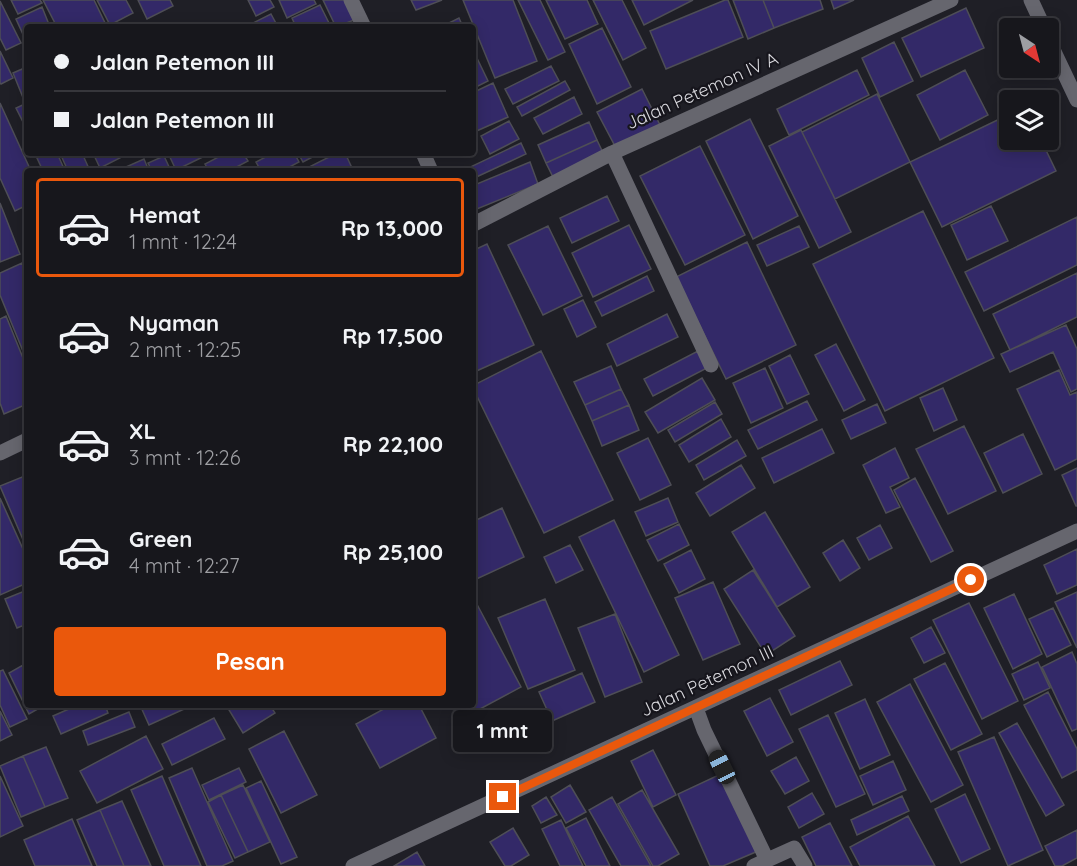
<!DOCTYPE html>
<html lang="id">
<head>
<meta charset="utf-8">
<style>
  body { margin:0; font-family:Quicksand,sans-serif; background:#242429; color:#f1f3f6; height:100vh; display:flex; flex-direction:column; font-size:22px; white-space:nowrap }
  * { box-sizing:border-box; margin:0 }
  p { font-size:20px; color:#9e9fa3 }
  .icon { flex:none; width:33px; height:33px; fill:none; stroke:currentColor; stroke-width:2; stroke-linecap:round; stroke-linejoin:round }
  .map { position:relative; flex:1; overflow:hidden }
  .details { position:absolute; left:24px; top:168px; width:452px; height:540px; display:flex; flex-direction:column; background:#17171c; border-radius:6px; box-shadow:0 3px 15px #0003,0 0 0 2px #36363b }
  .details>* { flex:none }
  .top-card { position:absolute; left:24px; top:24px; width:452px; height:132px; border-radius:6px; box-shadow:0 3px 15px #0003,0 0 0 2px #36363b; display:grid; align-content:center; height:132px; padding:0 30px; background:#17171c }
  .needle { width:39px; rotate:144deg }
  .fabs { position:absolute; left:999px; top:18px; display:grid; gap:12px }
  .fabs a { display:grid; place-items:center; width:60px; height:60px; border-radius:6px; background:#17171c; box-shadow:0 3px 15px #0003,0 0 0 2px #36363b; font-size:30px }
  .end { position:absolute; width:27px; height:27px; margin:-14px; border:8px solid #ea580c; background:#fff; box-shadow:0 0 0 3px #fff }
  .from { border-radius:50% }
  .bubble { position:absolute; height:42px; border-radius:6px; background:#17171c; box-shadow:0 3px 15px #0003,0 0 0 2px #36363b; font-size:20px; font-weight:700; line-height:42px; text-align:center }
  .car { position:absolute; width:18px; height:36px; margin:-18px -9px; border-radius:8px; box-shadow:0 0 4px 2px #0007; background:linear-gradient(#222 24%,#8ab4d8 0 40%,#222 0 76%,#8ab4d8 0 86%,#222 0) }
  .top-card b { display:flex; align-items:center; gap:21px; height:57px; font-size:22px }
  .top-card b+b { border-top:2px solid #36363b }
  .top-card i { width:15px; height:15px; background:#f1f3f6 }
  ul { padding:10px 0 0; list-style:none }
  li { display:flex; align-items:center; gap:18px; height:99px; margin:0 12px 9px; padding:0 18px; border:3px solid transparent; border-radius:6px }
  li div { flex:1 }
  li b { display:block; font-size:22px }
  li em { font-style:normal; font-weight:700 }
  li.active { border-color:#ea580c }
  li>.icon { width:54px; height:54px; stroke-width:1.5 }
  .primary-button { display:flex; gap:12px; margin-top:auto; padding:12px 30px }
  .primary-button a { flex:1; height:69px; border-radius:6px; background:#ea580c; color:#fff; font-size:24px; font-weight:700; line-height:69px; text-align:center }
  .map>svg:first-child { display:block }
  .building { fill:#332968; stroke:#4e4e56; stroke-width:1.5 }
  .lines { fill:none; stroke-linecap:round; stroke-linejoin:round }
  .minor { stroke:#66666e; stroke-width:15 }
  .route { stroke:#ea580c; stroke-width:8 }
  .labels { text-anchor:middle; stroke-width:4.5; stroke-linejoin:round; paint-order:stroke }
  .street-label { font-size:18px; fill:#d9d9de; stroke:#16151c }
</style>
</head>
<body>
<div class="map">
<svg width="1077" height="866" viewBox="0 0 1077 866">
  <rect width="100%" height="100%" fill="#1f1f26"/>
  <path class="building" d="M11,0H40L42,3L18,14Z
    M43,0H94L107,27H57Z
    M97,0H126L133,13L110,25Z
    M138,0H170L173,6L147,19Z
    M248,0H270L274,7L256,16Z
    M279,0H314L316,4L287,18Z
    M323,0H345L354,20L336,27Z
    M411,0H442L416,10Z
    M463,0H513L537,61L495,78Z
    M518,0H540L565,52L548,60Z
    M546,0H587L598,24L565,39Z
    M593,0H622L646,48L623,60Z
    M632,0H693L644,25Z
    M725,0H728L743,37L666,69L650,31Z
    M733,0H763L774,28L748,39Z
    M763,0H820L823,9L774,28Z
    M831,0H854L834,9Z
    M0,1L21,43L6,50L0,38Z
    M320,5L331,27H296L292,18Z
    M42,7L50,27H27L26,41L16,19Z
    M966,8L984,48L921,77L902,38Z
    M271,14L278,27H245Z
    M459,18L463,27H441Z
    M602,28L631,87L597,104L569,44Z
    M894,42L913,81L880,97L862,58Z
    M0,51L13,78L1,84L0,83Z
    M472,52H474L488,81L472,89Z
    M551,66L559,81L513,104L505,89Z
    M27,67V99L24,100L13,73Z
    M857,70L869,95L789,135L777,109Z
    M965,70L988,115L940,140L917,95Z
    M565,81L570,90L522,116L517,107Z
    M493,83L508,117L472,133V93Z
    M642,89L660,125L616,148L597,112Z
    M877,94L910,162L835,199L802,132Z
    M574,97L582,114L543,134L534,118Z
    M0,103L31,171H27V205L15,211L0,178Z
    M27,103V130L16,108Z
    M1010,114V140H1041L1056,171L942,227L910,162Z
    M750,119L798,216L753,239L706,141Z
    M509,121L519,139L490,154L481,136Z
    M589,122L597,140L546,163L538,145Z
    M801,130L851,232L819,248L769,146Z
    M597,140L605,157L554,179L546,163Z
    M521,143L526,154L472,179V171L464,170Z
    M700,146L745,235L685,265L640,176Z
    M46,153H57L65,171H43L37,158Z
    M60,153H82L90,171H68Z
    M93,153H118L120,158L100,168Z
    M168,153H211L176,170Z
    M226,153H243L248,161L229,171H209L205,164Z
    M273,153H294L299,162L282,171H261L256,162Z
    M298,153H320L303,162Z
    M337,153H345L352,168L347,171H306L305,169Z
    M164,156L171,171H152L148,163Z
    M144,159L149,171H117Z
    M530,162L538,184L472,211V186Z
    M607,196L619,221L572,243L560,218Z
    M0,203L20,254L0,262Z
    M991,206L1008,241L967,260L951,225Z
    M923,211L994,358L885,411L813,264Z
    M1077,217V265L984,311L965,272Z
    M629,225L651,269L593,297L572,253Z
    M548,226L582,296L543,315L508,245Z
    M799,226L809,247L767,266L757,245Z
    M747,242L796,345L726,379L676,277Z
    M487,244L534,345L472,373V251Z
    M22,263L27,275V361L0,295V273Z
    M1077,273V317L1010,350L993,314Z
    M647,276L654,291L602,316L595,302Z
    M583,300L596,327L577,337L564,309Z
    M667,314L678,337L617,366L607,344Z
    M6,316L27,368V404L4,414L0,403V319Z
    M1066,325L1077,349V389L1071,392L1053,352L1010,372L1001,354Z
    M836,344L865,400L844,411L815,355Z
    M541,351L613,500L544,533L472,386Z
    M698,351L707,368L653,396L644,379Z
    M790,355L809,394L787,404L769,366Z
    M611,366L621,389L585,405L574,382Z
    M765,368L783,408L751,423L733,383Z
    M1059,370L1070,395L1077,392V459L1055,470L1017,389Z
    M702,378L715,400L658,433L645,412Z
    M943,388L957,420L934,431L920,398Z
    M621,389L629,405L592,421L585,405Z
    M807,401L817,420L758,449L748,430Z
    M715,402L722,414L675,442L668,430Z
    M877,404L886,423L851,439L842,420Z
    M629,405L639,430L602,446L592,421Z
    M721,419L731,437L689,462L679,445Z
    M964,426L996,491L948,514L916,449Z
    M822,429L834,453L774,483L762,458Z
    M1023,434L1042,474L1003,493L984,453Z
    M648,438L671,485L640,500L617,453Z
    M737,440L746,456L704,480L696,465Z
    M895,448L909,478L890,487L900,507L886,513L863,465Z
    M741,465L755,488L710,516L696,493Z
    M1077,468V506H1076L1062,475Z
    M27,475V549L0,486Z
    M915,478L953,551L931,562L894,490Z
    M0,498L27,558V583L0,595Z
    M668,498L678,522L646,536L635,512Z
    M502,508L524,557L472,581V522Z
    M765,512L810,587L777,607L732,532Z
    M614,520L679,655L644,672L579,537Z
    M679,524L689,545L658,561L647,540Z
    M880,525L892,548L869,560L857,538Z
    M843,540L860,568L840,581L823,553Z
    M570,545L583,570L556,583L544,557Z
    M1077,549V585L1057,594L1044,565Z
    M691,550L705,579L679,593L664,564Z
    M753,570L795,636L766,655L724,589Z
    M713,582L740,644L703,660L675,598Z
    M27,590V624L17,628L5,599Z
    M1077,592V648L1055,602Z
    M1014,594L1042,654L1013,669L984,608Z
    M472,595L521,687L467,716L461,705H472Z
    M545,599L575,670L528,689L498,618Z
    M969,603L1018,701L982,719L933,620Z
    M1053,608L1071,645L1047,657L1029,619Z
    M615,614L642,682L605,697L578,628Z
    M931,627L945,653L924,663L911,638Z
    M1072,652L1077,664V729L1072,731L1042,667Z
    M840,661L852,685L791,715L779,690Z
    M1038,662L1050,688L1024,700L1012,674Z
    M945,663L982,734L951,750L914,679Z
    M23,665L27,673V705L43,706L29,714L9,673Z
    M3,670L27,719L10,727L0,705V671Z
    M582,673L595,702L552,721L539,692Z
    M910,684L963,785L931,802L877,702Z
    M1048,692L1077,749V770L1062,778L1024,705Z
    M770,698L793,742L767,756L744,711Z
    M865,699L890,755L860,769L835,713Z
    M78,705H105L108,713L61,734L53,716Z
    M140,705H193L149,725Z
    M226,705H270L275,713L243,733Z
    M391,705H419L436,738L380,768L356,724Z
    M0,711L12,735L0,741Z
    M129,712L135,727L88,745L83,731Z
    M828,715L865,794L836,807L799,729Z
    M214,718L225,739L172,765L162,744Z
    M1017,723L1064,805L1046,816L999,733Z
    M284,731L317,795L281,813L249,749Z
    M146,736L163,769L97,803L80,771Z
    M994,737L1043,850L1008,866L958,752Z
    M46,747L68,798L45,807L23,756Z
    M653,750L676,795L653,807L631,761Z
    M23,756L45,807L21,817L0,766Z
    M796,757L809,781L785,794L771,771Z
    M893,761L906,790L873,805L860,776Z
    M192,768L233,861L222,866H207L169,778Z
    M239,768L246,782L209,800L202,785Z
    M723,773L758,851L723,866H710L678,794Z
    M0,776L23,826L0,837Z
    M162,776L201,866H164L131,790Z
    M261,781L297,857L281,864L246,788Z
    M243,785L270,842L248,852L221,795Z
    M570,785L586,812L566,823L551,797Z
    M642,790L679,854L658,866H653L618,804Z
    M812,793L824,814L799,828L788,807Z
    M965,794L990,849L961,863L935,809Z
    M221,795L248,852L235,858L208,802Z
    M902,796L909,811L857,835L851,820Z
    M546,797L557,815L541,823L532,806Z
    M612,797L651,866H621L589,810Z
    M122,801L151,866H124L100,810Z
    M100,810L124,866H97L77,820Z
    M908,816L935,866H860L850,847Z
    M586,818L610,866H586L566,828Z
    M72,819L92,866H35L24,840Z
    M561,820L583,866H560L542,829Z
    M830,823L852,866H816L802,837Z
    M513,828L529,855L511,866H505L490,842Z
    M1077,830V858L1062,866H1055L1045,846Z
    M417,852L425,866H394Z"/>
  <g class="lines">
    <path class="minor" d="M351,0L364,27
      M1031,0L1044,28
      M1048,39L1077,100
      M423,153L431,171
      M612,153L711,365
      M472,225L612,153L951,0
      M0,453L27,440
      M696,708L704,730L767,860
      M353,866L1077,531
      M754,866L794,848L805,866"/>
  </g>
  <g class="lines">
    <path class="route" d="M503,797L971,580"/>
  </g>
  <g class="labels">
    <g class="street-label">
      <text transform="translate(702 91) rotate(-24)" y="6">Jalan Petemon IV A</text>
      <text transform="translate(707 681) rotate(-25)" y="6">Jalan Petemon III</text>
    </g>
  </g>
</svg>
<div class="fabs">
<a><svg class="needle" viewBox="-14 -14 28 28"><path d="M0-13l5 13h-10z" fill="#e53935"/><path d="M0 13l5-13h-10z" fill="#9e9fa3"/></svg></a>
<a><svg class="icon" aria-label="layers" viewBox="0 0 24 24"><path d="M12 4l9 5-9 5-9-5zM3 14l9 5 9-5"/></svg></a>
</div>
<i class="end from" style="left:971px;top:580px"></i>
<i class="end" style="left:503px;top:797px"></i>
<div class="bubble" style="left:453px;top:710px;width:99px">1 mnt</div>
<i class="car" style="left:722px;top:767px;rotate:334deg"></i>
<div class="top-card">
<b><i class="from"></i>Jalan Petemon III</b>
<b><i></i>Jalan Petemon III</b>
</div>
<section class="details">
<ul>
<li class="active"><svg class="icon" aria-label="car" viewBox="0 0 24 24"><path d="M5 17H2v-5l4-1 3-4h7l3 4 3 1v5h-3M9 17h6M6 11h13"/><circle cx="7" cy="17" r="2"/><circle cx="17" cy="17" r="2"/></svg><div><b>Hemat</b><p>1 mnt · 12:24</p></div><em>Rp 13,000</em></li>
<li><svg class="icon" aria-label="car" viewBox="0 0 24 24"><path d="M5 17H2v-5l4-1 3-4h7l3 4 3 1v5h-3M9 17h6M6 11h13"/><circle cx="7" cy="17" r="2"/><circle cx="17" cy="17" r="2"/></svg><div><b>Nyaman</b><p>2 mnt · 12:25</p></div><em>Rp 17,500</em></li>
<li><svg class="icon" aria-label="car" viewBox="0 0 24 24"><path d="M5 17H2v-5l4-1 3-4h7l3 4 3 1v5h-3M9 17h6M6 11h13"/><circle cx="7" cy="17" r="2"/><circle cx="17" cy="17" r="2"/></svg><div><b>XL</b><p>3 mnt · 12:26</p></div><em>Rp 22,100</em></li>
<li><svg class="icon" aria-label="car" viewBox="0 0 24 24"><path d="M5 17H2v-5l4-1 3-4h7l3 4 3 1v5h-3M9 17h6M6 11h13"/><circle cx="7" cy="17" r="2"/><circle cx="17" cy="17" r="2"/></svg><div><b>Green</b><p>4 mnt · 12:27</p></div><em>Rp 25,100</em></li>
</ul>
<div class="primary-button"><a>Pesan</a></div>
</section>
</div>
</body>
</html>
